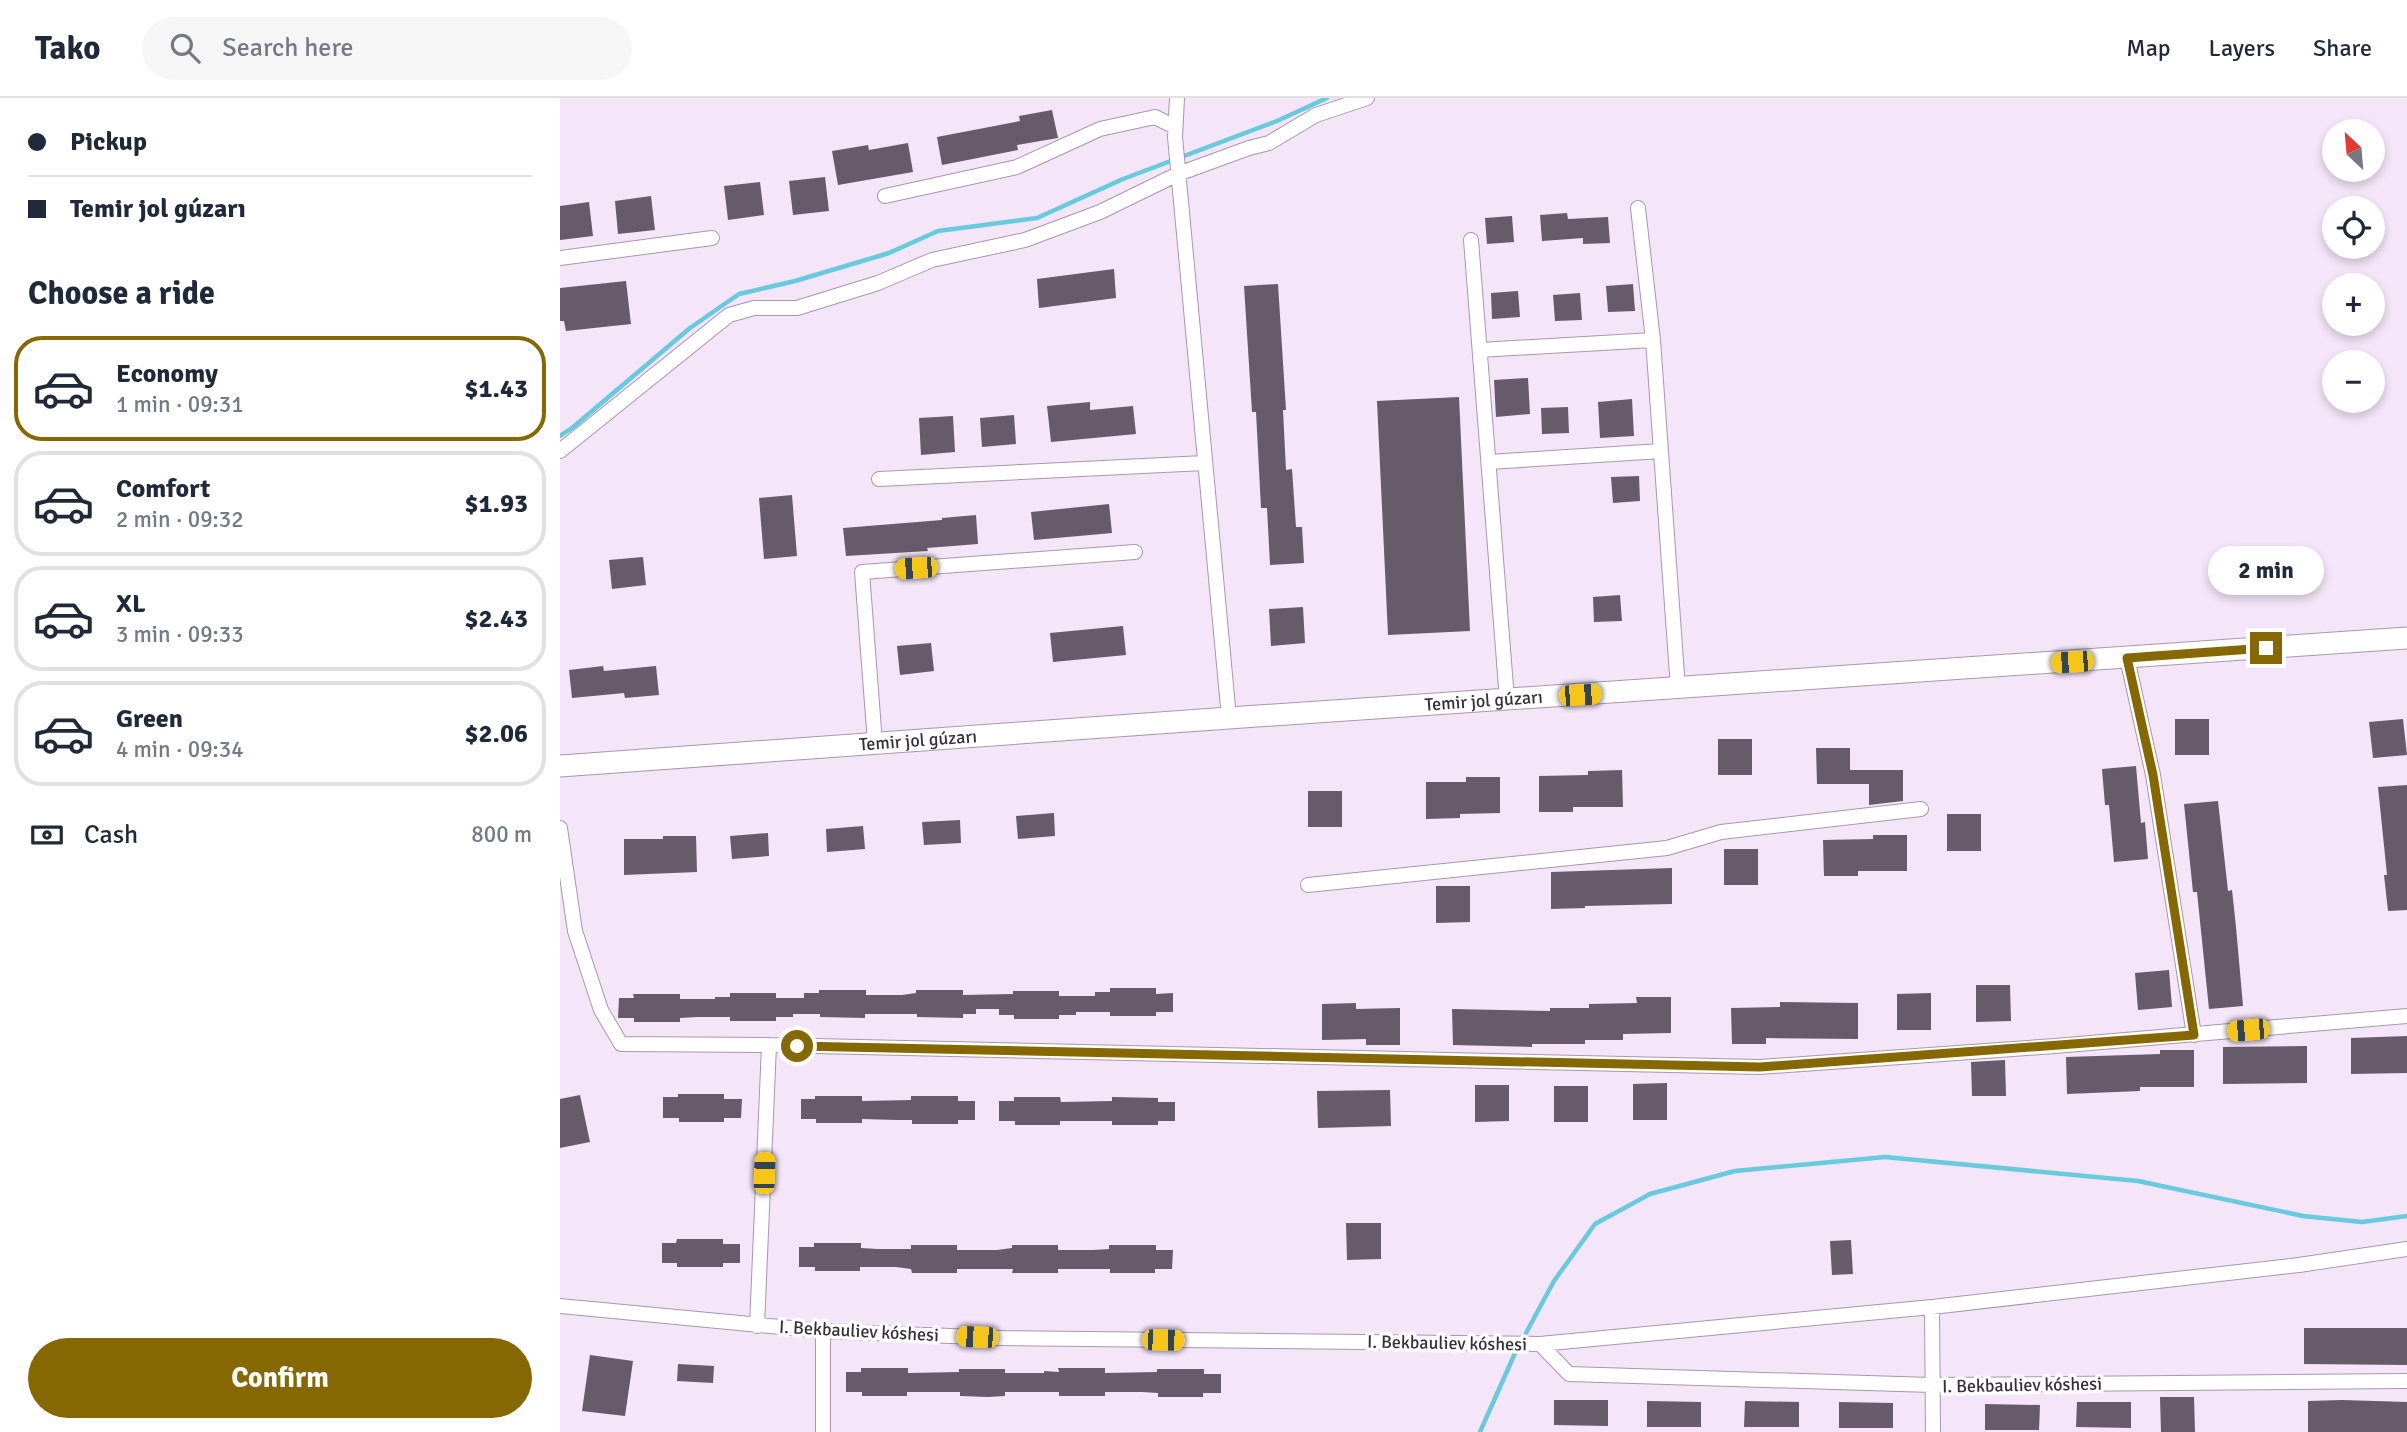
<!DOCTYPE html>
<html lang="en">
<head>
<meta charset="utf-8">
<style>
  body { margin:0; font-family:Signika,sans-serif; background:#f6f6f7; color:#1f2937; height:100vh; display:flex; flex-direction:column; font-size:26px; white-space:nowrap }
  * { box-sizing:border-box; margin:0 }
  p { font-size:23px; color:#747a83 }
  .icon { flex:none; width:38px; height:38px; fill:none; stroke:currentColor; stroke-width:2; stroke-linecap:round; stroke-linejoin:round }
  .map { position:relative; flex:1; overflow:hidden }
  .sheet { display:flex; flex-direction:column; background:#fff; width:560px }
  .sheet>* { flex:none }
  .top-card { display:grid; align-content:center; height:154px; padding:0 28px; background:#fff }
  .needle { width:46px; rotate:334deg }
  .buttons { position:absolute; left:1762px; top:21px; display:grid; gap:14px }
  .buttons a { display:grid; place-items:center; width:63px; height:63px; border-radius:50%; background:#fff; box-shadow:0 4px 10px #0003; font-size:35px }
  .end { position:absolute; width:32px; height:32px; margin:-16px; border:9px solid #866803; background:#fff; box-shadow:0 0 0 4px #fff }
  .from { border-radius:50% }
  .bubble { position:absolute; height:49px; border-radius:24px; background:#fff; box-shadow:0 4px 10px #0003; font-size:23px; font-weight:800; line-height:49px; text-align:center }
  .car { position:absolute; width:21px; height:42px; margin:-21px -10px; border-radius:9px; box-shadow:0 0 5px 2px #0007; background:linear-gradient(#f5c518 24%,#345 0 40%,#f5c518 0 76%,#345 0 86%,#f5c518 0) }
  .top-card b { display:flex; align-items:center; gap:24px; height:66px; font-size:26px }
  .top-card b+b { border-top:2px solid #e0e1e3 }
  .top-card i { width:18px; height:18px; background:#1f2937 }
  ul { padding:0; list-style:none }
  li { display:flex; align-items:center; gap:21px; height:105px; margin:0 14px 10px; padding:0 14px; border:4px solid #e0e1e3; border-radius:28px }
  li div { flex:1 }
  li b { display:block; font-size:26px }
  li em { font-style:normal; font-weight:800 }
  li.current { border-color:#866803 }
  li>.icon { width:63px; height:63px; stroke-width:1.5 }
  h2 { padding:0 28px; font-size:32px; line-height:84px }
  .pay { display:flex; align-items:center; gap:18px; height:77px; padding:0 28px; font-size:26px }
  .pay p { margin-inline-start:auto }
  .action { display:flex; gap:14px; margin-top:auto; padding:14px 28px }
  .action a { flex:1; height:80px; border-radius:42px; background:#866803; color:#fff; font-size:28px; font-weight:800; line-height:80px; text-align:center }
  header { display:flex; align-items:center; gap:42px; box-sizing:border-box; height:98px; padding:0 35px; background:#fff; border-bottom:2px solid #e0e1e3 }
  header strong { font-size:33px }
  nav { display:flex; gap:38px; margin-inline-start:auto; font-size:24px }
  .search { width:490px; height:63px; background:#f6f6f7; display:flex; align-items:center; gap:18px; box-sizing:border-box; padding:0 24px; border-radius:38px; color:#747a83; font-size:26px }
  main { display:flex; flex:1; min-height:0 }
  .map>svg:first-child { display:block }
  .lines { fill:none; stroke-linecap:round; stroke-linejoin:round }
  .stream { stroke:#67cbdd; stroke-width:4.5 }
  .building { fill:#675a6a }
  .street-casing { stroke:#a699aa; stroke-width:16 }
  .secondary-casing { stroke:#a699aa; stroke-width:23 }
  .street { stroke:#fff; stroke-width:14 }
  .secondary { stroke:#fff; stroke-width:21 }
  .route { stroke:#866803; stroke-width:9 }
  .labels { text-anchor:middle; stroke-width:7; stroke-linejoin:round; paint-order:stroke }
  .street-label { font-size:18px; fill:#353037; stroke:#fff }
</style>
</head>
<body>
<header>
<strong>Tako</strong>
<div class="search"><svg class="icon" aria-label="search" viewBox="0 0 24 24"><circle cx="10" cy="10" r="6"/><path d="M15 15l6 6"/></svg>Search here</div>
<nav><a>Map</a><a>Layers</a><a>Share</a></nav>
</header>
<main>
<section class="sheet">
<div class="top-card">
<b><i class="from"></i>Pickup</b>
<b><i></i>Temir jol gúzarı</b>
</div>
<h2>Choose a ride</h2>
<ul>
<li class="current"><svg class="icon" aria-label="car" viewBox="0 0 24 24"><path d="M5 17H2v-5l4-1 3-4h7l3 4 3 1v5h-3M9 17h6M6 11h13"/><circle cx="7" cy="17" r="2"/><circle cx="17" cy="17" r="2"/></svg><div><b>Economy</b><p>1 min · 09:31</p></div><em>$1.43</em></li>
<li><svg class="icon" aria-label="car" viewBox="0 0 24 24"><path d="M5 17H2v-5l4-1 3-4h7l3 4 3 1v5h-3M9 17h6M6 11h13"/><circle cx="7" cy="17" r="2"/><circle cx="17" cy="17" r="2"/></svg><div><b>Comfort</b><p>2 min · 09:32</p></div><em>$1.93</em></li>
<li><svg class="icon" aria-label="car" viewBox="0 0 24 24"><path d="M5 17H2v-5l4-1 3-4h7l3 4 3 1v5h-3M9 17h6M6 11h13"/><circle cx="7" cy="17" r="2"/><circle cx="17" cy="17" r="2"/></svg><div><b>XL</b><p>3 min · 09:33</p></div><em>$2.43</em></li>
<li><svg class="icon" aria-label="car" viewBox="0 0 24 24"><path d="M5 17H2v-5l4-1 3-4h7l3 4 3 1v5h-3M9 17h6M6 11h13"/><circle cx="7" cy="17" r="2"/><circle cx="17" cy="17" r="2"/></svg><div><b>Green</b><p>4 min · 09:34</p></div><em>$2.06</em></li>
</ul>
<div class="pay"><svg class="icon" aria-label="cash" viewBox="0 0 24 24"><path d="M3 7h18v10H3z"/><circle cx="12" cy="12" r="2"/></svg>Cash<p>800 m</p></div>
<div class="action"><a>Confirm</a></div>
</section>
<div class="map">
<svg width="1847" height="1334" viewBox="0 0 1847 1334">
  <rect width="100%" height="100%" fill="#f4e5f8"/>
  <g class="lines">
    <path class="stream" d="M0,338L12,330L130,230L179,196L235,183L329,155L378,133L477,120L563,81L717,23L767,0
      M966,1235L994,1183L1035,1126L1090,1096L1175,1073L1325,1059L1578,1083L1743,1118L1802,1124L1847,1118
      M920,1334L956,1253"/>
  </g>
  <path class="building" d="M492,12L498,40L457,47L458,52L382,67L377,39L460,23L459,18Z
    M348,45L353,74L278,87L272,53L308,47L309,52Z
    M265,79L269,113L233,117L229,83Z
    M200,84L204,117L168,122L164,88Z
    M91,98L95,132L58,136L55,103Z
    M29,104L33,138L0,142V108Z
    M1007,115L1008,121L1048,119L1050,145L1023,146V140L982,143L980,117Z
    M952,118L954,144L927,146L925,120Z
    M554,171L556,200L479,210L477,181Z
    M66,183L71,226L6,233L4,223H0V190Z
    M718,186L726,312H723L726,372L732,371L736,429H742L744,465L710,467L707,410H701L696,314H692L684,188Z
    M1073,186L1075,213L1048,214L1046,188Z
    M958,193L960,219L932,221L931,195Z
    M1020,195L1022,222L995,223L993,197Z
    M968,280L970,316L936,319L934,282Z
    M899,299L910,533L828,537L817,303Z
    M1072,301L1074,338L1040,340L1038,304Z
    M530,304V312L573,308L576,336L491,344L487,308Z
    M1008,309L1009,335L982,336L981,310Z
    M454,317L456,346L422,349L420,320Z
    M393,318L395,354L361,357L359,320Z
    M1079,378L1080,403L1053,405L1051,379Z
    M232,397L237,458L204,461L199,400Z
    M549,406L552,435L474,442L471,414Z
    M416,417L418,446L367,450L368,453L286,458L283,430L382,422V420Z
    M83,459L86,487L52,491L49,462Z
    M1060,497L1062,523L1034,524L1033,499Z
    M743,509L745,545L711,548L709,511Z
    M563,528L566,557L493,564L490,535Z
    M371,545L374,573L340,577L337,548Z
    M43,568L44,573L96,568L99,597L65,600L64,595L12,600L9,572Z
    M1615,621H1649V657H1615Z
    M1843,621L1847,657L1813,660L1809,624Z
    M1158,641H1192V677H1158Z
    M1256,650H1290V672H1343V703L1309,707V686H1257Z
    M1576,668L1581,725L1585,724L1588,761L1554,764L1549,707H1545L1542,671Z
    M1062,672L1063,709H1013V714H979V678L1028,677V673Z
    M906,679H940V715L900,716V720L866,721V684H906Z
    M1847,687V812L1828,813L1824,777H1827L1818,689Z
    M748,693H782V729H748Z
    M1658,703L1668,793L1672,792L1676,829L1683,908L1649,911L1637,794H1633L1624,706Z
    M494,715L495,738L458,741L456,718Z
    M1387,716H1421V753H1387Z
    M400,722L401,745L364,747L362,724Z
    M303,728L305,751L267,754L266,731Z
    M208,735L209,758L172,761L170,738Z
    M1313,737H1347V773H1298V778H1264L1263,742L1313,741Z
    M103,738H136L137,774L64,777V741H103Z
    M1164,751H1198V787H1164Z
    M1112,770V806L1025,808V810L991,811V774Z
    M876,788H910V824L876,825Z
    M1609,872L1612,909L1578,912L1575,875Z
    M1416,887H1450L1451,923L1416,924Z
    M550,890H596V896L613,895V914H596V918H550V914H516V917H499V921H454V917H439V911H416V916H403V920L357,919V916H305V920L260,919V916H233V919H216V923H170V919H137L120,920V924H74V920H58L59,900H74L73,896H120V901H155V899H170V895H216V900H244V895H259V892H306V897H342L356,895V892H403V897L453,896V893H499V898H535V894H550Z
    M1371,895V932H1337V896Z
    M1076,899H1111V935L1063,936V942H1025V946H972V949L893,947L892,911L990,913V910H1029V906L1077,905Z
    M1220,904L1298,905V941L1206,940V946H1172L1171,910L1220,909Z
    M796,905V911L840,910V947H806V941L762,942V906Z
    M1847,938V975L1791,976V940Z
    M1747,948V985L1663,986V949Z
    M1600,952H1634V989H1580V993L1507,996L1506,959L1600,956Z
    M1445,962L1446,998H1412L1411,964Z
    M1107,985V1022H1073V986Z
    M915,987H949V1023L915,1024Z
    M994,988H1028V1024H994Z
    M830,992L831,1028L758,1030L757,993Z
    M118,996H164V1001H182L181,1020H164V1024H119V1020H103V999H118Z
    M20,997L30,1044L0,1050V1001Z
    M255,998H302V1003L351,1002V998H398V1003H415V1022H398V1026H352V1022H337L302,1021V1025H256V1021H241V1001H255Z
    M454,999H500L501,1004L552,1003V999L598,1000V1004H615V1023H598V1027H552V1023H500V1027H455V1023H439V1003H454Z
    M786,1125H821V1161L787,1162Z
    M117,1141H163V1146H180V1165H163V1169H117V1165H102V1145H116Z
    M1291,1142L1293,1176L1272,1177L1270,1143Z
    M254,1145H301V1150L318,1151H351V1147H397V1152H437L452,1150V1147H498V1152H534L549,1151V1147H596V1152H613L612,1171H595V1175H550V1171H498V1175H452L453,1171H397V1175H352L351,1171L336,1169H300V1173H255V1169H239V1149H254Z
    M1744,1230H1847V1267L1744,1266Z
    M30,1257L73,1263L65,1318L22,1313Z
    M118,1266L154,1268L153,1285L117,1283Z
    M301,1270H348V1275L399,1274V1271H445V1275H484V1273L499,1274L498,1270H545V1275L597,1274V1271H644V1276H661V1295H643V1299H598V1295L582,1294H545V1298H499V1294H445V1298L428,1299L400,1298V1294H347V1298H302V1294H286V1274H301Z
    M1600,1299H1634L1635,1334H1601Z
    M994,1302H1048V1328L994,1327Z
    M1782,1302L1847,1304V1334H1748V1303Z
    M1087,1303L1141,1304V1329H1087Z
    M1185,1303L1239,1304V1329H1184Z
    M1279,1304L1333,1305V1330H1279Z
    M1517,1304H1571V1330L1516,1329Z
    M1425,1306L1480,1307L1479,1332H1425Z"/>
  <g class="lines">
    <g class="street-casing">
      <path id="street" d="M617,0L615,39L669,620
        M325,98L457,69L540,31L595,19L615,29
        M1078,110L1093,242L1118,591
        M911,142L947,602
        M0,160L152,140
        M920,252L1093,242
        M0,353L169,217L194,210H237L318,185L372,162L465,142L540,114L618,76L689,50L709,45L756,17L807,0
        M929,364L1101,353
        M319,381L644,365
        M1567,560L1593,677L1634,937
        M315,645L302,474L575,454
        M0,730L15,833L41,912L61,946L209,947L1200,969L1495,948L1847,918
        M748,787L1107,750L1161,734L1361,711
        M0,1208L263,1233L442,1240L980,1246L1372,1209L1739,1167L1847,1151
        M1372,1209L1373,1334
        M197,1228L209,947
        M980,1246L1009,1276L1372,1287L1847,1283
        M263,1334V1233"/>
    </g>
    <g class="secondary-casing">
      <g id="secondary">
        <path id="s1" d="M0,668L669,620L1847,540"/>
      </g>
    </g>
    <use href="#street" class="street"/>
    <use href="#secondary" class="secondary"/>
  </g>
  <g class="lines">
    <path class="route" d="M237,948L1200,969L1634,937L1593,677L1567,560L1706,550"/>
  </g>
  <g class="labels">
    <g class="street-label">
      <text dy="6" stroke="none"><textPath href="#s1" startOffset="926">Temir jol gúzarı</textPath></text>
      <text dy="6" stroke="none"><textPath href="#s1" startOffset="359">Temir jol gúzarı</textPath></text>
      <text transform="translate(299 1233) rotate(3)" y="6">I. Bekbauliev kóshesi</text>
      <text transform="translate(887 1245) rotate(1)" y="6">I. Bekbauliev kóshesi</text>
      <text transform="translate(1462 1287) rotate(-1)" y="6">I. Bekbauliev kóshesi</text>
    </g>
  </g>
</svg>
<div class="buttons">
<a><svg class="needle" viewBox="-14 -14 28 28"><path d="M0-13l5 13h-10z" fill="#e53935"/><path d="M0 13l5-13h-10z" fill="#747a83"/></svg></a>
<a><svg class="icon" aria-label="locate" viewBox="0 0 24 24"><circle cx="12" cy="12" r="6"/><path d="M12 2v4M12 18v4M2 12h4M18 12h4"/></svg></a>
<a>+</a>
<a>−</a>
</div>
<i class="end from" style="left:237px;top:948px"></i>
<i class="end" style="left:1706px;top:550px"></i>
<div class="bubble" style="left:1648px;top:448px;width:116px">2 min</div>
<i class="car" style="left:356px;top:470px;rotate:266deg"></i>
<i class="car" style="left:1512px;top:564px;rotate:266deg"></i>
<i class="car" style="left:1020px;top:597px;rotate:86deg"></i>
<i class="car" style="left:1688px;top:932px;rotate:265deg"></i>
<i class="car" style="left:204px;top:1075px;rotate:2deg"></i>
<i class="car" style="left:417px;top:1239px;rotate:272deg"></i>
<i class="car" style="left:603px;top:1242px;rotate:91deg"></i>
</div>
</main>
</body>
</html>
